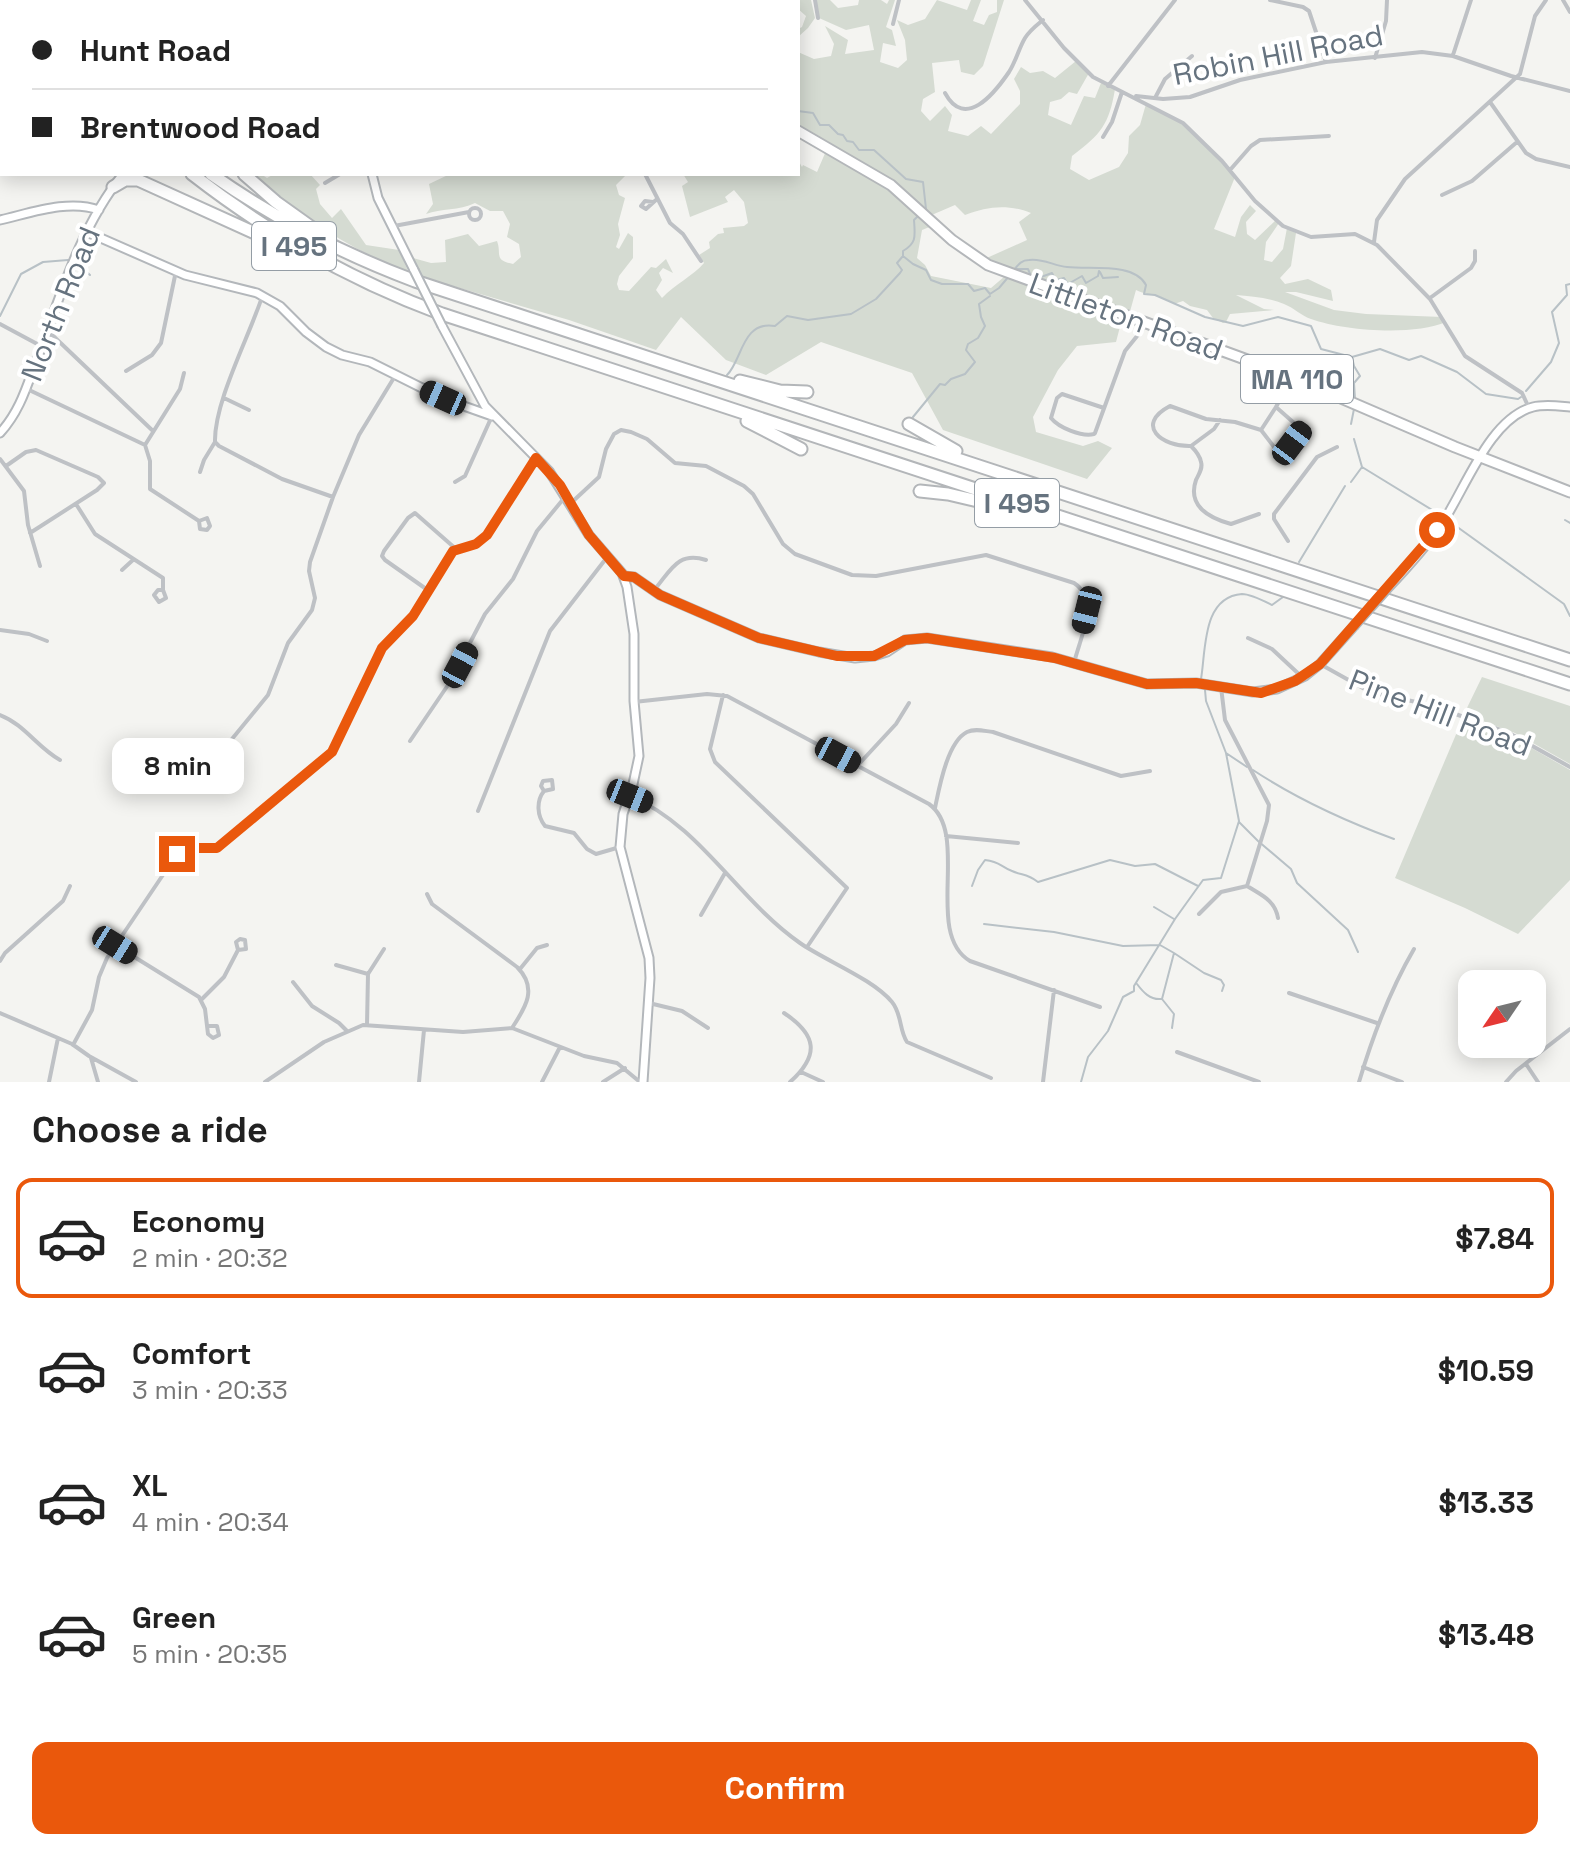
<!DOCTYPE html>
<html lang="en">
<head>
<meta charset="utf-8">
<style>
  body { margin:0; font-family:"Space Grotesk",sans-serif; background:#f6f6f6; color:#222; height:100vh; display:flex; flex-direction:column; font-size:30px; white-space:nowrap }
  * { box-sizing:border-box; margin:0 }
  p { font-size:26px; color:#767676 }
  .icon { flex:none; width:44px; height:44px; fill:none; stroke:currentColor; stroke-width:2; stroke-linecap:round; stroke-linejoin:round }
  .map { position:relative; height:1082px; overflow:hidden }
  .drawer { display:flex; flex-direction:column; background:#fff; flex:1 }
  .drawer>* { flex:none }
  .guide { position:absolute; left:0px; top:0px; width:800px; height:176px; box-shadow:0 4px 20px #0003; display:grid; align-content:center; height:176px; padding:0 32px; background:#fff }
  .needle { width:52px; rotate:235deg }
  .buttons { position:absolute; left:1458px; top:970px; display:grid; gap:16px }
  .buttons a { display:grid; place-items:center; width:88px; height:88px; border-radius:16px; background:#fff; box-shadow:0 4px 20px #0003; font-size:40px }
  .end { position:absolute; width:36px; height:36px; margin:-18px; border:10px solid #ea580c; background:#fff; box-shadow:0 0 0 4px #fff }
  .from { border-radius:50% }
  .bubble { position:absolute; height:56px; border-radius:16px; background:#fff; box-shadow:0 4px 20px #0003; font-size:26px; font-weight:800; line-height:56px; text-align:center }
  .car { position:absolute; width:24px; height:48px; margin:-24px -12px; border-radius:10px; box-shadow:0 0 6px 2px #0007; background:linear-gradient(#222 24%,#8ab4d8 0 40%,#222 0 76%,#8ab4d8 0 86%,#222 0) }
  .guide b { display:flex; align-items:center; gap:28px; height:76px; font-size:30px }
  .guide b+b { border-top:2px solid #e0e0e0 }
  .guide i { width:20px; height:20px; background:#222 }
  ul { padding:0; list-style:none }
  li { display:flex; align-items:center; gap:24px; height:120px; margin:0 16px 12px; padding:0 16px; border:4px solid transparent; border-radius:16px }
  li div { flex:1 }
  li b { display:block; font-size:30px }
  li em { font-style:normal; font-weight:800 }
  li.on { border-color:#ea580c }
  li>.icon { width:72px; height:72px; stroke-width:1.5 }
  h2 { padding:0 32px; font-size:36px; line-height:96px }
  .cta { display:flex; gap:16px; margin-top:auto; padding:16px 32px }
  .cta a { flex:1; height:92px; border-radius:16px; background:#ea580c; color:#fff; font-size:32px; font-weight:800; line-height:92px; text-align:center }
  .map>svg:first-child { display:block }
  .green { fill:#d5dbd2 }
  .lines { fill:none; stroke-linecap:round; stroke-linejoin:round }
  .stream { stroke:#b8c1c6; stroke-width:2 }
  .secondary-casing { stroke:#b3b7bb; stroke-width:11 }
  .primary-casing { stroke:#b4b7ba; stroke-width:13 }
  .highway-casing { stroke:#b3b6b9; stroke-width:15 }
  .street { stroke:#bec1c5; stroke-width:4 }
  .secondary { stroke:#fff; stroke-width:7 }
  .primary { stroke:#fff; stroke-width:9 }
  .highway { stroke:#fff; stroke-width:11 }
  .secondary-bridge-casing { stroke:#b3b7bb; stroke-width:11; stroke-linecap:butt }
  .secondary-bridge { stroke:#fff; stroke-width:7 }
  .route { stroke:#ea580c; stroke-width:10 }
  .labels { text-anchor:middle; stroke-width:8; stroke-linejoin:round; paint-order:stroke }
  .shield { fill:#fff; stroke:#949da5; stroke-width:2 }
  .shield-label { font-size:28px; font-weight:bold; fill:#66737f }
  .street-label { font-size:30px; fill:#66737f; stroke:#fff }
</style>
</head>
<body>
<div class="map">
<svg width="1570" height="1082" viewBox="0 0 1570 1082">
  <rect width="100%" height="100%" fill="#f4f4f1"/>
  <path class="green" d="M786,0H811L815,18L808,28L798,37V29L802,27L806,16L798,9V2Z
    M815,0H830L838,8L858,5L859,0H881L887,4L889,0H895L886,27L892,30L896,46L883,43L880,62L898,68L907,60L905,40L897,20L908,25L925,19L937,0L967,10L971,0H981L973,21L984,25L989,15L997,12V0H1004L983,66L974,75L961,72L959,60L932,63L935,92L923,99L921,111L930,121L945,106L952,115L948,131L968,136L981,126L991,134L1020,104V91L1014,79L1021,67L1030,73L1043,71L1055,78L1076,61L1089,73L1077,94L1069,92L1061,99L1050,102L1048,115L1071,125L1084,96L1095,98L1101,83L1115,89C1109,125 1101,134 1072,156L1070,169L1089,180L1119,167L1128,153L1129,136L1140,125L1146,104L1187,126L1235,177L1214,229L1235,237L1241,217L1250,205L1256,211L1246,222L1247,234L1255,240L1276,220L1279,223L1266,242L1264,260L1272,262L1283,249L1287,228L1296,233L1291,266L1280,278L1285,284L1308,279L1331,290L1333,301L1296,292H1285L1334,310L1366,314L1442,317L1446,322C1414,336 1344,331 1311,319C1302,316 1294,308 1284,304C1270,298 1251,296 1236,295L1264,309L1274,310L1230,314L1226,322L1223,323L1213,318L1207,310L1190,306L1183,301L1174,304C1160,294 1151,297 1136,290L1129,315L980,261L1027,240L1019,222L1031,213C1008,204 988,206 965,215L955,205L927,217L907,198L798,131V52L814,59L831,56L834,44L825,26L848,40L845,54L874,50L869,25L846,30L819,18Z
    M826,151L881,182L932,226L922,230L917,258L925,265L931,276L991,288L1005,276L1122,319L1116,342L1077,346L1058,370L1033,417L1036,432L1083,446L1098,441L1112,448L1087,479L943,430L912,373L821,342L766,375L726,360L681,317L656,350L569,320L422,277L413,258L431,263L446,262L445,240L468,234L479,246L497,241C502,254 493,260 513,264L521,257L519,244L507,237L510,224L503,211H490L475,203C459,211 441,208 426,214L433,204L429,184L450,174H627L616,185L619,195L625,198L618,224L620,235L616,247L619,249L628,233L633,237V258L619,276L617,284L619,290L629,291L651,267L656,268L666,259L673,273L663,268L659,273L662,280L656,290L662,298C675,284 693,276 704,263L699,255L710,248L709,242L718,234L724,233L723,228L744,226L748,223L744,202L734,190L725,197L728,202L690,217L682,186L688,182L683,174H798V160L802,167L803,165L817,172Z
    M250,174H261L267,178L274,174H310L320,185L316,189L320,204L332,218L341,209L366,245L399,250L408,271C349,251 298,213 250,174Z
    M1482,677L1570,706V764L1515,733L1464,714Z
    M1463,718L1514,738L1570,770V880L1518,934L1465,908L1395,878Z"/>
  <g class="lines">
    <path class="stream" d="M505,0L509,2
      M681,0L682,2
      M798,99V100
      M798,111L813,113L820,125H829L838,134L843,135L847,141L853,142L859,150H874L906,179L923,182L926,209
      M918,216L914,220C915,236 917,243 903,251V256L913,264L926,270L931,280L942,284H968L974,291L985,288L990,294L999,288L1010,275
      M77,263L90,275
      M1015,269H1028L1031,276L1041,277L1052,273L1056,280L1064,278L1068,284L1082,276L1086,283L1098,276L1099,271
      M1014,270C1018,265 1021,260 1029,260C1043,258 1054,266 1067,267C1090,270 1134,262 1146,285L1144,294L1155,295L1205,317L1243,326L1278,317L1311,326L1321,349L1352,357L1380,349L1409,360L1421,356L1457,372L1486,394L1518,399L1521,397
      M1100,272L1103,278L1118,277
      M0,316L21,274L43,262L68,260
      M1352,357L1354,366L1360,376L1354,383L1355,399
      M727,375C742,361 742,320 775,326L787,316L808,320L851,314L876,299L900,273L902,270L897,263L903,256
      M1526,391L1551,362L1559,343L1552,312L1567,295L1566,285L1570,284
      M913,417L940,384L945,385L951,379L965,374L975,362L966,350L968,344L978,338L985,326L981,317L979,304L990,296
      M1351,424L1354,409
      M1362,467L1442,516
      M1351,482L1362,467L1354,439
      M1565,520L1570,523
      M1449,521L1564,604L1570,616
      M1299,562L1345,486
      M1201,679C1206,650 1202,597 1242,594C1251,594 1264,601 1272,605L1283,597
      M1226,753L1247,767
      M1253,770C1297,799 1345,821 1394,839
      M1239,822L1258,841L1291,869L1297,883L1348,930L1358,952
      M972,886L978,870L985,860C1001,862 999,866 1012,871C1023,876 1026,873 1038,882L1110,860L1135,866L1155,864L1198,886
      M1154,907L1174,919
      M984,924L1054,932L1123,946L1160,945L1174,953L1162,999L1174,1014L1172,1028
      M1174,953L1204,973L1221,980L1224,985L1222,991
      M1137,984C1143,992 1150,1000 1161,999
      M1081,1082L1088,1057L1108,1031L1123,997L1134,991V986L1175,919L1203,880L1221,878L1239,821L1226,753L1206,701L1205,690"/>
    <g class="secondary-casing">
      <path id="secondary" d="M407,0L408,2
        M299,2L301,0
        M372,174L378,198L414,270
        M0,220C31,213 68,199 99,210
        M87,232L185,275L257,293L280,306L306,332L326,347L342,355L370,362L444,399L492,416
        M442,326L485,406L549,471L589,535L622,573L627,587L634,634V701L639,756L633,784L623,814L620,847L649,958L650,978L643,1082
        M0,433C22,409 28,381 40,351C62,290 82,225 123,174
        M624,576L634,577L660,595L759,638L819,652L855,658L874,656L887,652L905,640L927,638L1052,657L1147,684L1196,683L1253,692L1277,689L1305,676L1320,664L1354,626
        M1387,589C1407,568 1427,546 1443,522C1465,489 1490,418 1533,407C1545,404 1558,406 1570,407"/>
    </g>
    <g class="primary-casing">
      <path id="primary" d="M571,0L574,2
        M798,131L891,185L952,240L988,265L1283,373L1455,447L1570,492"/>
    </g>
    <g class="highway-casing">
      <path id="highway" d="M0,12L2,14
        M0,27L2,29
        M192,174C269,234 350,280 442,314L1570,684
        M211,174C275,219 343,254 415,281L1570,660
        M244,174L276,202L318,232
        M113,187L125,180H138L277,243
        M740,381L780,391L807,392
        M747,421L801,449
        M909,424L956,451
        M920,491L948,494L1025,512"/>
    </g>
    <path class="street" d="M412,0L414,2
      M815,0L818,18
      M1025,0L1064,48L1093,77L1183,123L1222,161L1255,201L1283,226L1311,237L1355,234L1377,245L1430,299L1465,356L1522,393L1529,408
      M1270,0L1303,7L1309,11L1326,62
      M1563,0L1570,12
      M115,2L116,0
      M893,24L899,0
      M1453,55L1471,0
      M1375,58L1386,21L1387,0
      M0,64L2,66
      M1108,86L1175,0
      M0,93L2,91
      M945,93C965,130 994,94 1009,72C1016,61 1019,48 1025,38C1030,30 1037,25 1043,20
      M1136,96L1163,99L1190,97L1240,80L1326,62L1422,52L1453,56L1511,76L1570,91
      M1155,98L1165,79L1192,56
      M1490,102L1526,153L1536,159L1570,167
      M1103,137L1112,122L1122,92
      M1230,170L1251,146L1260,140L1329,136
      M645,174L670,223L683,234L701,261
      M325,183L340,174
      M1442,195L1472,181L1517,142
      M653,202L645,201L641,206L646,209L657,199
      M469 214a6 6 0 1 1 12 0a6 6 0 1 1-12 0Z
      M394,226L469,212
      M1374,242L1377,220L1405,179L1520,74L1535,16L1546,0
      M262,297C249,337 214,402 215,442L219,446L282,479L333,497L359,435L395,376
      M1430,298L1471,268L1475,261V251
      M0,324L41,346
      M48,331L153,431
      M126,371L152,355L161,343L176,271
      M27,389L145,445
      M224,398L249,410
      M1276,407L1261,430L1278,452L1285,453L1302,430L1276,407L1291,379
      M1104,408L1062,394L1057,398L1051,418C1059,428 1082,437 1094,434L1095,433L1125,351L1146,325
      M145,445L150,461V489L199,521L200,529L207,530L210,526L207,518L199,521
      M145,445L180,389L184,373
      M1191,446L1214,429L1220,420
      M0,459L24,491L28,525L40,566
      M6,466L26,452L36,450L98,477L104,483L97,490L30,533
      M200,472L204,460L215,442
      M455,482L465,476L492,416
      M571,503L599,477L606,449L614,434L621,430L631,432L647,439L675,463L706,466L744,486L753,494L783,544L795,554L852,575L876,576L986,555L1074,583C1100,600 1080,638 1074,663
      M76,504L95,534L163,578V590H158L154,595L159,602L166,598L163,590
      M1259,514L1231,524C1209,518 1187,506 1196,480C1199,474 1203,468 1201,462C1200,456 1195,450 1191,446C1162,447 1134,425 1170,406L1206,419L1235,422L1261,430
      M1288,541L1274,519V514L1317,457L1337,447
      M122,570L134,559
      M655,589C671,570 678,551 706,560
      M429,591L385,560L382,556L384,551L408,518L415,513L456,549
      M0,630L29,634L47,641
      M1248,638L1272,649L1302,677
      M1320,664L1370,692L1430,705L1509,733L1570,767
      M1221,687L1225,720L1269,805L1267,821L1247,886C1261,895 1275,900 1278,918
      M723,695L710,749L715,762L847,888L807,947
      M634,702L707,694L727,696L929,804C971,834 923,933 970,961L1100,1007
      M0,715C24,724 38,748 60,760
      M410,741L448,685L485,614L513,579L537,531L565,497
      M214,761L268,695L288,643L312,610L315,598L309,571L310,562L333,497
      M858,765L896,724L909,703
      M544,791L541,786L543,781L552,780L553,789L544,791C536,801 537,816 545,826L574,833L587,849L596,854L620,847
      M630,796C700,825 738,900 800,943C826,961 873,979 892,1002C902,1014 899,1030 907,1042L991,1078
      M935,808C939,789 947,742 967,732C975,728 984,731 993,732L1121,776L1150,771
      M478,811L550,631L608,556
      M946,836L1018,843
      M427,894L432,904L517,967C538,988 526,1007 512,1028
      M1199,914L1221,892L1247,886
      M701,915L725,873
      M115,945L199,997L205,1009L208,1034L213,1038L219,1035L217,1026H207
      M0,961L5,953L63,901L70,886
      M336,965L368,974
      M520,969L537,948L547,945
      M293,982L312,1006L339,1023L347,1031
      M1289,993L1377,1023
      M201,1000L224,977L238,950L246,949L245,940L240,939L236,942L238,950
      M649,1003L682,1011L708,1028
      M0,1013L72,1044L89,1056L136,1082
      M784,1013C817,1035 820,1055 790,1082
      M367,1025L368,974L384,949
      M73,1045L92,1010L99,977L107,958L175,857C190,843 204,854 220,846L332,752L382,648L413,616L453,551L476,544L487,535L536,458
      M1177,1052L1259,1082
      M91,1058L98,1082
      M1526,1064L1538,1082
      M1363,1067L1402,1082
      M801,1072L823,1082
      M49,1082L58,1038
      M265,1082L324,1042L363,1025L463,1032L512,1028L584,1056L617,1063L640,1082
      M419,1082L424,1030
      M542,1082L560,1047
      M603,1082L625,1068
      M1043,1082L1054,990
      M1359,1082C1373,1035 1389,992 1414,949
      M1506,1082L1516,1071L1570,1029"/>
    <use href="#secondary" class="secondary"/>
    <use href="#primary" class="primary"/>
    <use href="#highway" class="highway"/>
    <g class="secondary-bridge-casing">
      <path id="secondary-bridge" d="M414,270L442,326
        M1354,626L1387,589"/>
    </g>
    <use href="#secondary-bridge" class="secondary-bridge"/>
  </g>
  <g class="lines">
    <path class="route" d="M177,854L188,848H217L332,752L382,648L413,616L453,551L476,544L487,535L536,458L560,485L589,535L624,576L634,577L660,595L759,638L837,656H874L905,640L927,638L1055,658L1147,684L1196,683L1261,693L1295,681L1320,664L1437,530"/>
  </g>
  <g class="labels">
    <g class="shield">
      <rect x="252" y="222" width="84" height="48" rx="6"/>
      <rect x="1241" y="355" width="112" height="48" rx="6"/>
      <rect x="975" y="479" width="84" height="48" rx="6"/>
    </g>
    <g class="shield-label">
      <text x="294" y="256">I 495</text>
      <text x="1297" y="389">MA 110</text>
      <text x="1017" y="513">I 495</text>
    </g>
    <g class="street-label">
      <text transform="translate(1278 55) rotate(-11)" y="10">Robin Hill Road</text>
      <text transform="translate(61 304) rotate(-68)" y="10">North Road</text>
      <text transform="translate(1126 317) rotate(20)" y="10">Littleton Road</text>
      <text transform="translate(1440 713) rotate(21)" y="10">Pine Hill Road</text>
    </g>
  </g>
</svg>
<div class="buttons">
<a><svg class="needle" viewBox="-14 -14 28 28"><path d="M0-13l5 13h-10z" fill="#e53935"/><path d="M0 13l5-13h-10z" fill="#767676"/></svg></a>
</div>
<i class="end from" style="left:1437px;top:530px"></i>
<i class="end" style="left:177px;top:854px"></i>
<div class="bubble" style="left:112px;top:738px;width:132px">8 min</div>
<i class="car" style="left:443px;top:398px;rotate:294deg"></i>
<i class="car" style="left:1292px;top:443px;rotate:37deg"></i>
<i class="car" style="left:1087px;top:610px;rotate:194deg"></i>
<i class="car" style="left:460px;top:665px;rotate:28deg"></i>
<i class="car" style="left:838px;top:755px;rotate:118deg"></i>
<i class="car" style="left:630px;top:796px;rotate:112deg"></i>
<i class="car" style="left:115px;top:945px;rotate:122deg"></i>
<div class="guide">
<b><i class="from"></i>Hunt Road</b>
<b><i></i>Brentwood Road</b>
</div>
</div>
<section class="drawer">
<h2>Choose a ride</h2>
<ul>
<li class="on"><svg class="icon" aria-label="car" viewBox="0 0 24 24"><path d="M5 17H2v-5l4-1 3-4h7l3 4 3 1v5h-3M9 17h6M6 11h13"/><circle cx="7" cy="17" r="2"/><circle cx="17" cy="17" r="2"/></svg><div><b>Economy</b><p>2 min · 20:32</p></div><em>$7.84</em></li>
<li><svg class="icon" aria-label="car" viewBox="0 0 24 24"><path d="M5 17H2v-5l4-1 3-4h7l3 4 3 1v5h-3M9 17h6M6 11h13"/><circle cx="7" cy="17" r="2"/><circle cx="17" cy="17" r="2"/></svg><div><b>Comfort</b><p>3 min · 20:33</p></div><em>$10.59</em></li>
<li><svg class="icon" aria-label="car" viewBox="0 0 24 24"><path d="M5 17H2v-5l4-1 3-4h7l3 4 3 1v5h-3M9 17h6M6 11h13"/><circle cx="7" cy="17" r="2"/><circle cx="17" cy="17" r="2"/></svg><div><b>XL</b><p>4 min · 20:34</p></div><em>$13.33</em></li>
<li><svg class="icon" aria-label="car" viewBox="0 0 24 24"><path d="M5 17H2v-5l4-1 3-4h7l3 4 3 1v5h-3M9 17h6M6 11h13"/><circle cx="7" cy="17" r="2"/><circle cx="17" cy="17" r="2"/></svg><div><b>Green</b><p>5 min · 20:35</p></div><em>$13.48</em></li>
</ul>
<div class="cta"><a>Confirm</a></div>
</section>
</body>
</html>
